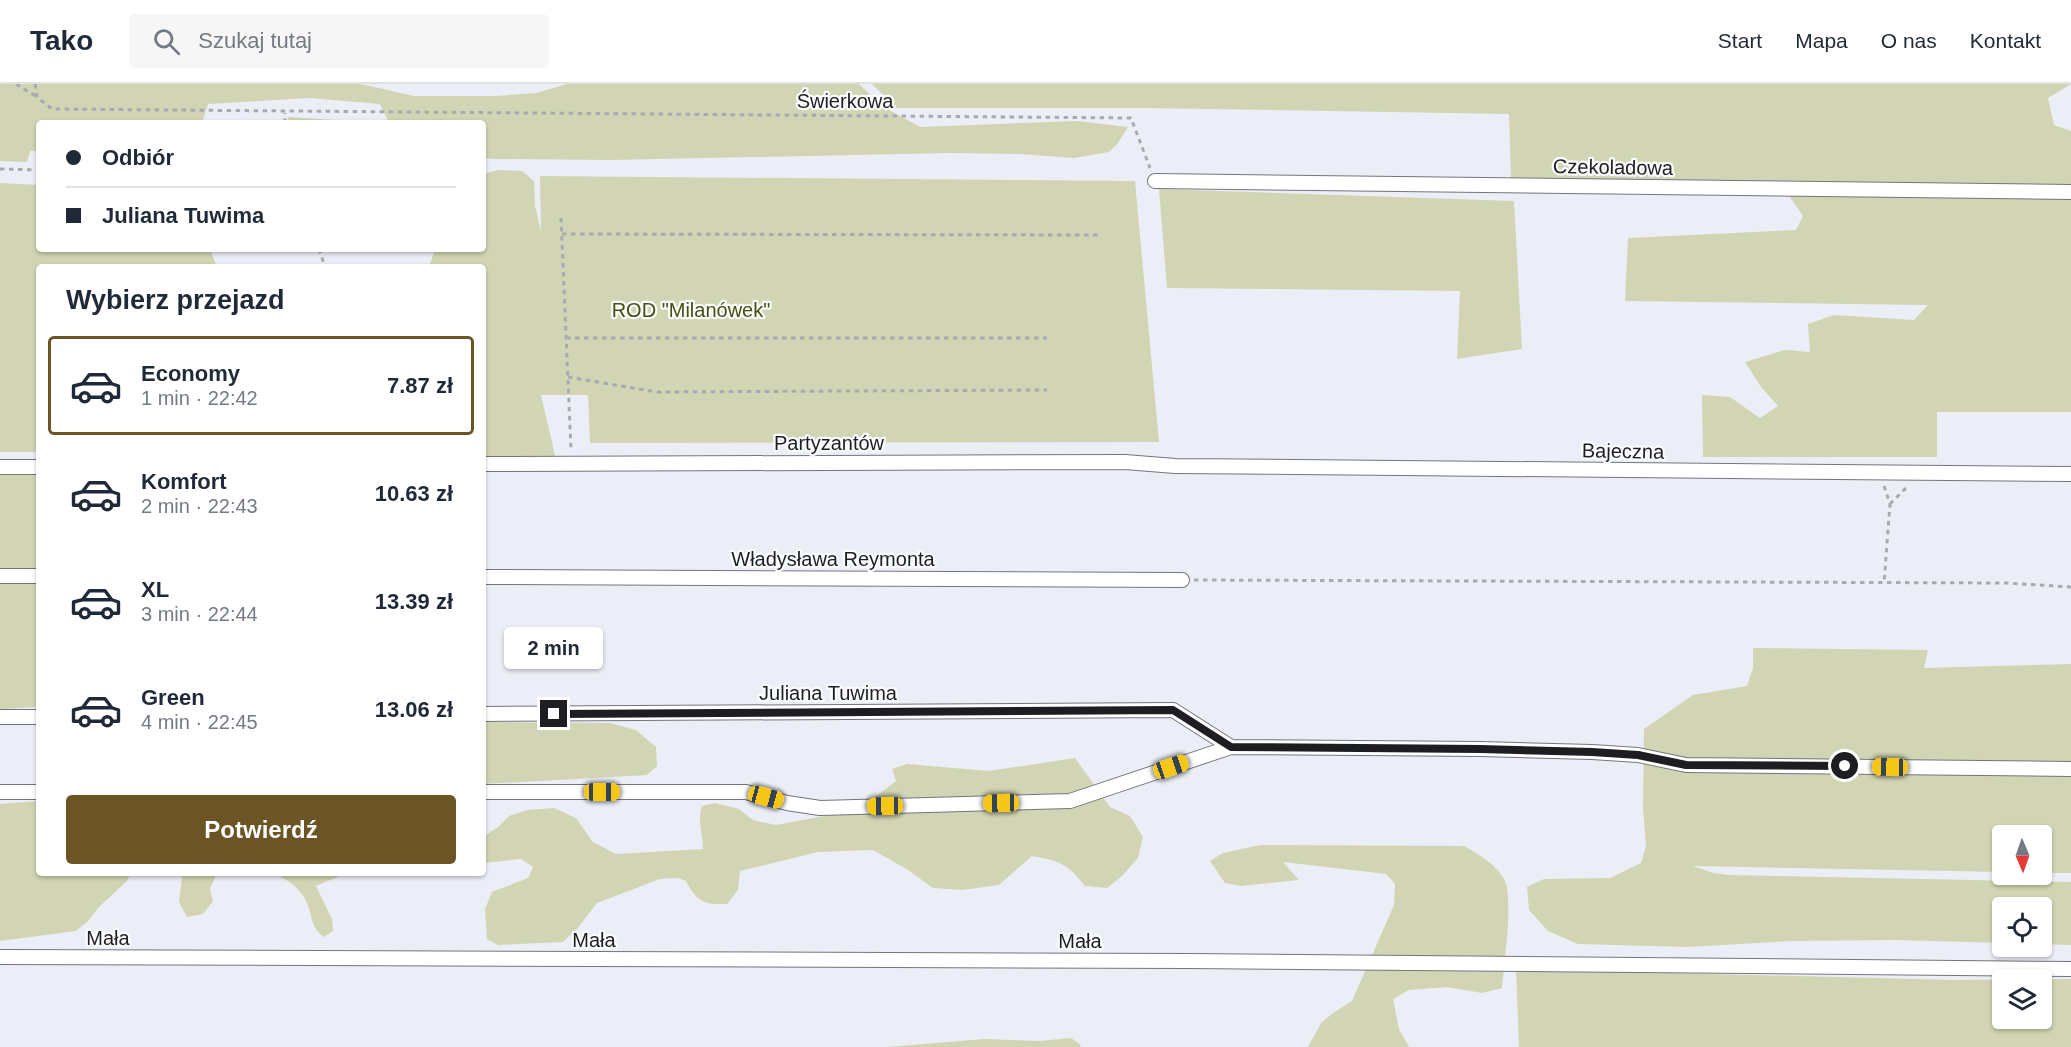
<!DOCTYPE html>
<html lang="pl">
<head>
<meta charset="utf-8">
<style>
  body { margin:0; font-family:Helvetica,sans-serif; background:#f6f6f7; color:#1f2937; height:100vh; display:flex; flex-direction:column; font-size:22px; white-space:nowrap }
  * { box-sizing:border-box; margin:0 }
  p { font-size:20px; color:#747a83 }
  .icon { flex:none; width:33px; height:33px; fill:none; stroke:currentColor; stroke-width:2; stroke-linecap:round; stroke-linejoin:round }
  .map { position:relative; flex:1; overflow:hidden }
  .details { position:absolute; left:36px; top:180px; width:450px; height:612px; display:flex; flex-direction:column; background:#fff; border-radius:6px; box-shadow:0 2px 4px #0004 }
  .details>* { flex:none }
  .hud { position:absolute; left:36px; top:36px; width:450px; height:132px; border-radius:6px; box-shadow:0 2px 4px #0004; display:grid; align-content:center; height:132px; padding:0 30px; background:#fff }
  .needle { width:39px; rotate:178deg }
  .controls { position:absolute; left:1992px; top:741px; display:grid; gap:12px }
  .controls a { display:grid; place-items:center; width:60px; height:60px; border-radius:6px; background:#fff; box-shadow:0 2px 4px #0004; font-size:30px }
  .end { position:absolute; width:27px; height:27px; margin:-14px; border:8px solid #1d1e21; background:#fff; box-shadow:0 0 0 3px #fff }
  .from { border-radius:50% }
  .bubble { position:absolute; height:42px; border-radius:6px; background:#fff; box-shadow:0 2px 4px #0004; font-size:20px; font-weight:700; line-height:42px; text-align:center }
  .car { position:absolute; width:18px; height:36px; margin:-18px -9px; border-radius:8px; box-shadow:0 0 4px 2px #0007; background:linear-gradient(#f5c518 24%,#345 0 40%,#f5c518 0 76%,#345 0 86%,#f5c518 0) }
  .hud b { display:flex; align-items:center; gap:21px; height:57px; font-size:22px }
  .hud b+b { border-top:2px solid #e0e1e3 }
  .hud i { width:15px; height:15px; background:#1f2937 }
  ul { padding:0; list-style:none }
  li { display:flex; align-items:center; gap:18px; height:99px; margin:0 12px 9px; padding:0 18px; border:3px solid transparent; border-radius:6px }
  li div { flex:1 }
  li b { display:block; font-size:22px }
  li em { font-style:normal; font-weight:700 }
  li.on { border-color:#6b5525 }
  li>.icon { width:54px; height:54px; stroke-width:1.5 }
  h2 { padding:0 30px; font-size:27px; line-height:72px }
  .cta { display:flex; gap:12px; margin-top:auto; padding:12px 30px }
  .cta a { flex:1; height:69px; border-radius:6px; background:#6b5525; color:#fff; font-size:24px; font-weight:700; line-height:69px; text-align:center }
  header { display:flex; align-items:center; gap:36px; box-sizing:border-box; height:84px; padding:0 30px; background:#fff; border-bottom:2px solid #e0e1e3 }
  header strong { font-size:28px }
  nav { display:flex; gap:33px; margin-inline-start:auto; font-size:21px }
  .search { width:420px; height:54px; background:#f6f6f7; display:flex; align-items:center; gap:15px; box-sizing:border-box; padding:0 21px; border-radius:6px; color:#747a83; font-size:22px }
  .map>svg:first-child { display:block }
  .green { fill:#d2d5b3; fill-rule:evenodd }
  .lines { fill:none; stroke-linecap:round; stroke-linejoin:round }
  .street-casing { stroke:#73757d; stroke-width:16 }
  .path { stroke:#a8aab1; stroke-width:3; stroke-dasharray:4.5 4.5; stroke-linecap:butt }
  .street { stroke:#fff; stroke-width:14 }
  .route { stroke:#1d1e21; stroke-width:8 }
  .labels { text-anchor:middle; stroke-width:4.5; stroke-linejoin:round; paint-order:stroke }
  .street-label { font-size:20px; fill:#1d1e21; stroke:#fbfcfe }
  .park-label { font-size:20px; fill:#4a4d11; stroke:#fbfcfe }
</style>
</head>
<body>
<header>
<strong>Tako</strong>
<div class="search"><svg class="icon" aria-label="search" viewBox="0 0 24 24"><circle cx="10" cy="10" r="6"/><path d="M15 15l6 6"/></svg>Szukaj tutaj</div>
<nav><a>Start</a><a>Mapa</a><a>O nas</a><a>Kontakt</a></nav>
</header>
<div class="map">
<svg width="2071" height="963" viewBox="0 0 2071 963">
  <rect width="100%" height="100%" fill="#eceef7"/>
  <path class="green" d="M0,0H361L414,12H495L536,9L567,0H859L882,22L920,43L1077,37L1128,43L1118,59L1109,68L1074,74L1020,70L949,69L612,76L494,75L483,74V39H389L380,20L310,14L208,20L202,39H39V67H30L27,78L0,77Z
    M872,0H2071L2048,14L2054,41L2071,47V328H1937V373H1703L1702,311L1730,313L1760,334L1778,322L1761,303L1745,278L1785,266L1810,268L1808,240L1834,231L1914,236L1928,221L1625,217L1628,154L1796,146L1803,132L1781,100L1511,95L1509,30L1145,24H896Z
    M288,33L367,38L289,39Z
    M498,86L522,87L534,97L535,122L541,147L540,92L1135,97L1159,358L590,359L588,311H541L557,380H483V183H429L435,165H483V90Z
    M0,99L39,101V165H210L217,183H39V368H0Z
    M1159,105L1514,117L1522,265L1457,275L1460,207L1167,204Z
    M39,389V623L0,625V391Z
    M1753,564L1928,566L1924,584L2071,580V789H2042V752H2002V788L1693,782L1713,789L1730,791L2071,798V861L2042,860V824H2002V859L1895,856L1791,857L1687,863L1578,860L1548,847L1529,826L1527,803L1544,795L1610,794L1641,779L1646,762L1643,724L1644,645L1693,611L1747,602L1753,584Z
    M483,638L610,639L636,646L656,663L657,682L647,691L483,700Z
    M1075,674L1110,723L1130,732L1143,753L1138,774L1122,792L1107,804L1085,802C1067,779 1059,777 1032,772L999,801L962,806L933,804L908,786L873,766L818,768L740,787L738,806L727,820C704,821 697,818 686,797L678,794L660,795L597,819L577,845L563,858L498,861L487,855L485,825L492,808L528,794L533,783L521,775L483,779V753L498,743L509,732L527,726L554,724L576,734L593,758L616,770L703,765C703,750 697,737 702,722L715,719L739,725L753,736L776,741L846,728L862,723L896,697L892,685L907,680L989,687Z
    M39,717V789H131L127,797L99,823L88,837L76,847L0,857V720Z
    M1260,761L1464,762C1478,770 1496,780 1504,795C1514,813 1504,880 1502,904L1482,909L1447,903L1409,906L1393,915L1399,945L1409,963H1308L1321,939L1333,929L1352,917L1394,821L1395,800L1386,790L1283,778L1299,796L1241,802L1225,799L1210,777L1223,769Z
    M180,789H217L210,805L213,817L203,830L187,833L179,818L182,793Z
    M270,789H347L316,802L332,835L333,847L324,853C310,843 313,833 307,819C301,804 285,793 270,789Z
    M1516,885L1952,896L2071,895V963H1519ZM2002,896H2042V934H2002Z
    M1071,954L1081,961L1080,963H887L985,955L1039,957Z"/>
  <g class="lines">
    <g class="street-casing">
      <path id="street" d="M1155,97L2071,108
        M483,380L1125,378L1175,382L2071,390
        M0,383H39
        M0,492H39
        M483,493L1182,496
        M483,630L1173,626L1231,663L1480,665L1592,668L1638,671L1686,681L2071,685
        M0,633H39
        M0,708H39
        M483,708H746L787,719L820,724L1070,717L1231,663
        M0,873L1188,877L2071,885"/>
    </g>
    <path class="path" d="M16,0L37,13
      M35,0L37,13L52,25L1131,34L1150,84
      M285,39V29
      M0,85L39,86
      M561,134L571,366
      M562,150L1101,151
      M319,165L325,183
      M566,254H1047
      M568,293L657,308L1047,306
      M1884,402L1890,420L1884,499
      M1890,420L1908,402
      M1194,496L2007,499L2071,503"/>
    <use href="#street" class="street"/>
  </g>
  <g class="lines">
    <path class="route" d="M554,630L1173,626L1231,663L1480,665L1592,668L1638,671L1686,681L1845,682"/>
  </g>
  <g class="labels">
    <g class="street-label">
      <text x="845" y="24">Świerkowa</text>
      <text transform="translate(1613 83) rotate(1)" y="7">Czekoladowa</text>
      <text x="829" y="366">Partyzantów</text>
      <text transform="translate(1623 367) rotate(1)" y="7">Bajeczna</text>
      <text x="833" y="482">Władysława Reymonta</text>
      <text x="828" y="616">Juliana Tuwima</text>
      <text x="108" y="861">Mała</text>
      <text x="594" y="863">Mała</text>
      <text x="1080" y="864">Mała</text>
    </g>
    <g class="park-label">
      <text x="691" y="233">ROD "Milanówek"</text>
    </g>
  </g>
</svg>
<div class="controls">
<a><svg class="needle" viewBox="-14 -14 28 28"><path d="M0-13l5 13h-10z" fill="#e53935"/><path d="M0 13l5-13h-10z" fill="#747a83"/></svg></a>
<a><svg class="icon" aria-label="locate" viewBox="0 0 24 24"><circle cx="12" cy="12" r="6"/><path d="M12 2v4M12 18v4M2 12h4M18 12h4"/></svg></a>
<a><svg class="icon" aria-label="layers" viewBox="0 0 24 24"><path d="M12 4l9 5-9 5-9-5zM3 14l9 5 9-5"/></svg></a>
</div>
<i class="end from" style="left:1845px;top:682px"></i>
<i class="end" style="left:554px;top:630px"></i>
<div class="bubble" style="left:504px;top:543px;width:99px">2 min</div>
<i class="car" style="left:1171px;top:683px;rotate:71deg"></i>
<i class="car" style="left:1890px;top:683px;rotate:271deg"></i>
<i class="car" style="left:602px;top:708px;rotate:90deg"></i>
<i class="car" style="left:766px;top:713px;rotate:105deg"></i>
<i class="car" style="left:1001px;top:719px;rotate:269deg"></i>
<i class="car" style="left:885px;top:722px;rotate:269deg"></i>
<div class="hud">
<b><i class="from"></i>Odbiór</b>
<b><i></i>Juliana Tuwima</b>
</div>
<section class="details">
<h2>Wybierz przejazd</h2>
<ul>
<li class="on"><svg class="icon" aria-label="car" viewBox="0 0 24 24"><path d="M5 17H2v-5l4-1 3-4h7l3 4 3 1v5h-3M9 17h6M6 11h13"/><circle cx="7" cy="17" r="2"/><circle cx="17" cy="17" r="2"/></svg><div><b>Economy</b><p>1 min · 22:42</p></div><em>7.87 zł</em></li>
<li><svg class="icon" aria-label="car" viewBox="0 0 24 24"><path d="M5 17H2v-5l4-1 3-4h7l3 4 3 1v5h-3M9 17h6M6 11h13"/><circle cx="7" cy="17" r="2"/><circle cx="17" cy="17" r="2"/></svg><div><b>Komfort</b><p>2 min · 22:43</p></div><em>10.63 zł</em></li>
<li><svg class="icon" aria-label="car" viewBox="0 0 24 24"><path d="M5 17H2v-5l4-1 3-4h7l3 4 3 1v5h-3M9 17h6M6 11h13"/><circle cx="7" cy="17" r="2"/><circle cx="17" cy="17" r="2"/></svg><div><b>XL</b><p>3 min · 22:44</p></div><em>13.39 zł</em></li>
<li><svg class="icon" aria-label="car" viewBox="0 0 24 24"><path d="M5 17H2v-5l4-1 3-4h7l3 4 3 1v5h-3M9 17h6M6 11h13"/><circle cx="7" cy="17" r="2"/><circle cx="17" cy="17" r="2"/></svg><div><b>Green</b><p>4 min · 22:45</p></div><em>13.06 zł</em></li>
</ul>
<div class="cta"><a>Potwierdź</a></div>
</section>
</div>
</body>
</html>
